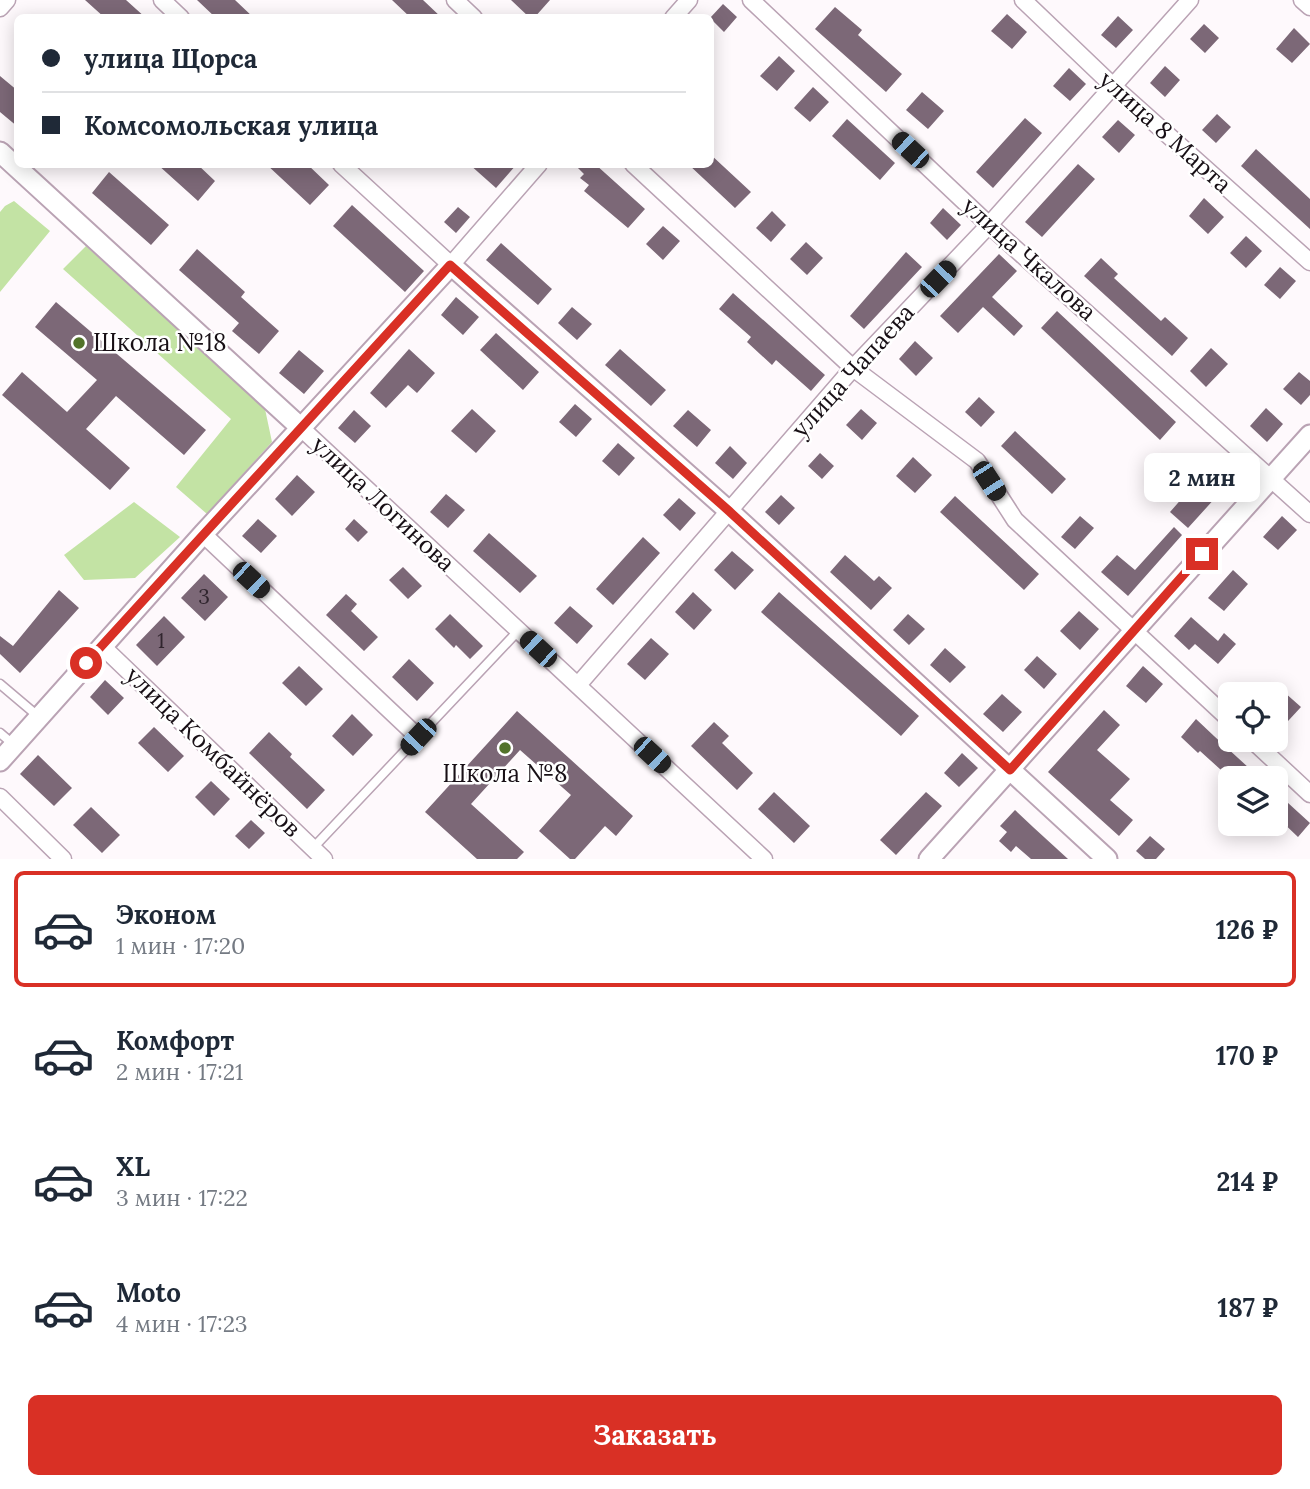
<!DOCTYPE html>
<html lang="ru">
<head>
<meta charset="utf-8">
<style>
  body { margin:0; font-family:Lora,serif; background:#f6f6f7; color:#1f2937; height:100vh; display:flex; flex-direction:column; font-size:26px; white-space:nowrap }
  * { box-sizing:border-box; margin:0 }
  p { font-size:23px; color:#747a83 }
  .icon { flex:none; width:38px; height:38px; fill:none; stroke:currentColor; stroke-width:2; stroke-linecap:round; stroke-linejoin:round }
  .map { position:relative; height:859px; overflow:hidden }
  .panel { display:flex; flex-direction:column; background:#fff; flex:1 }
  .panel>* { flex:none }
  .guide { position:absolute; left:14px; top:14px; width:700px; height:154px; border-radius:10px; box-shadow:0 4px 18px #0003; display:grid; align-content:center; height:154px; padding:0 28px; background:#fff }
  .controls { position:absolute; left:1218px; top:682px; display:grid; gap:14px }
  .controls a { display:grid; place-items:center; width:70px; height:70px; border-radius:10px; background:#fff; box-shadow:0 4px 18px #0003; font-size:35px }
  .end { position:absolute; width:32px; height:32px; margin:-16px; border:9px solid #d93025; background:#fff; box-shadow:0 0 0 4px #fff }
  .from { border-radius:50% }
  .bubble { position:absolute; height:49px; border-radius:10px; background:#fff; box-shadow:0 4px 18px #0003; font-size:23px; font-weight:700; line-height:49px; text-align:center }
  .car { position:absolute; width:21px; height:42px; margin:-21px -10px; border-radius:9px; box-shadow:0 0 5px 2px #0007; background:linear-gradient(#222 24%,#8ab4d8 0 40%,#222 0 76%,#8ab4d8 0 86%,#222 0) }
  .guide b { display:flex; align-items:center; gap:24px; height:66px; font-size:26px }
  .guide b+b { border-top:2px solid #e0e1e3 }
  .guide i { width:18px; height:18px; background:#1f2937 }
  ul { padding:12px 0 0; list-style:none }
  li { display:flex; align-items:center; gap:21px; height:116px; margin:0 14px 10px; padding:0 14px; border:4px solid transparent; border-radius:10px }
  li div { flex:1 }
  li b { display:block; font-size:26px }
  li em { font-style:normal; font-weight:700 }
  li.selected { border-color:#d93025 }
  li>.icon { width:63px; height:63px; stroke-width:1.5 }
  .cta { display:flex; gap:14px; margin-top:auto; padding:14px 28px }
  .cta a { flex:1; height:80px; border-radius:10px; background:#d93025; color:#fff; font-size:28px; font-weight:700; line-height:80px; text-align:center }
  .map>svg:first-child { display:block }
  .green { fill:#c3e3a4 }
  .building { fill:#7c6877 }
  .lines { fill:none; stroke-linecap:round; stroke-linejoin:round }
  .service-casing { stroke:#baa3b4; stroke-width:11 }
  .minor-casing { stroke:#baa3b4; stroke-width:19 }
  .tertiary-casing { stroke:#baa3b4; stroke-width:23 }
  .service { stroke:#fff; stroke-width:8 }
  .minor { stroke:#fff; stroke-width:16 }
  .tertiary { stroke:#fff; stroke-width:19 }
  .route { stroke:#d93025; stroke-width:9 }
  .poi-dot { fill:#52732a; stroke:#fff; stroke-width:2.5 }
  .labels { text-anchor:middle; stroke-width:5; stroke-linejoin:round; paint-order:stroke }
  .number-label { font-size:21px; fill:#30252e }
  .street-label { font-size:24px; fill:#170f15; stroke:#fff }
  .poi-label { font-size:24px; fill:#170f15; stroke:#fff; text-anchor:start }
</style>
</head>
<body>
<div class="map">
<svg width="1310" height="859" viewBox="0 0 1310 859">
  <rect width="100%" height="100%" fill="#fef9fc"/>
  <path class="green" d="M14,201L50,231L0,292V212L5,206Z
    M86,246L265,409L272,442L207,514L176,487L231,419L63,269Z
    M134,502L180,537L135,578L84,580L64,555Z"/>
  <path class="building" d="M85,0H126L146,18H105Z
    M197,0H235L254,18H216Z
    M392,0H423L442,18H411Z
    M511,0H550L534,18H530Z
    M723,4L737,17L724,32L710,18Z
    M835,7L862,30L858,35L902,74L886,92L815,29Z
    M1007,14L1027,32L1012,49L991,31Z
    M1118,16L1133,30L1116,48L1101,35Z
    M1204,24L1219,38L1205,53L1190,39Z
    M1294,28L1310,44L1292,63L1276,49Z
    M779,56L795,71L777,91L760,76Z
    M1165,66L1180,80L1165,97L1150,83Z
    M1069,68L1086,84L1070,101L1053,86Z
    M0,76L18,91V127L0,112Z
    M813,87L829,102L810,122L794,108Z
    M922,92L944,111L928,129L906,110Z
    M1217,114L1231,127L1216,143L1202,130Z
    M1025,118L1042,133L993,188L976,172Z
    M847,119L895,163L880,180L832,136Z
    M1118,120L1135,135L1119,153L1102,137Z
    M1256,149L1310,199V229L1241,166Z
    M710,154L751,192L735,208L688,164H710Z
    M157,164H197L215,181L198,201Z
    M266,164H307L329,185L310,205Z
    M469,164H517L496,188Z
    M574,164H595L645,209L628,228L584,191L589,185L580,178L584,174Z
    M1078,164L1095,179L1042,237L1025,222Z
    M109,172L169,225L151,245L92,193Z
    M1204,198L1224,217L1208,234L1189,216Z
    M352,205L424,271L405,292L333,226Z
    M458,207L470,217L456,233L444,222Z
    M943,208L961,225L947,240L930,223Z
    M772,211L786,225L771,242L756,228Z
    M663,226L680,241L663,260L646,244Z
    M1246,236L1262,251L1246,268L1230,253Z
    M806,242L823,258L807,275L790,259Z
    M501,243L552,289L538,305L486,260Z
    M197,249L245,292L241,297L279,331L259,354L232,331L239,323L179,270Z
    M906,252L922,267L864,329L850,316Z
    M999,254L1017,271L992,297L1023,326L1014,336L983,307L958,333L940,316Z
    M1101,258L1118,274L1114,278L1161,321L1165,317L1188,338L1172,356L1084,276Z
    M1280,267L1296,281L1280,299L1264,285Z
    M733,293L825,375L811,391L776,360L772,365L747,342L751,337L719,309Z
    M456,297L479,317L463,335L441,315Z
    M56,302L206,430L184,455L116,396L86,429L130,468L110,490L2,395L22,372L67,412L97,380L35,327Z
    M572,307L592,324L577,340L558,323Z
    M1057,311L1176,422L1160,440L1041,328Z
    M496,333L539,372L523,390L480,350Z
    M915,341L933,358L916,376L899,359Z
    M1211,348L1228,364L1206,387L1190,371Z
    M409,349L435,373L417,393L408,385L386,408L370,393Z
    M620,349L666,390L651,406L605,365Z
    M299,350L324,371L304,394L279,373Z
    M1299,372L1310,381V395L1301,405L1283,389Z
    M979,397L995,412L981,427L965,412Z
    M575,404L592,419L576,437L559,422Z
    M1266,408L1283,424L1267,442L1250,426Z
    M472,409L496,431L476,453L451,431Z
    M861,409L877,423L862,440L846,425Z
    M354,410L371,426L355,443L338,428Z
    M688,410L711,430L697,447L673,426Z
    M1015,431L1066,479L1052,494L1001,446Z
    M618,443L635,458L619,476L602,461Z
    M730,446L747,463L733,479L715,463Z
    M820,453L834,466L822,479L808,466Z
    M913,457L932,475L915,493L896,476Z
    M1218,459L1236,475L1188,528L1170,512L1184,496L1192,502L1213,478L1206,472Z
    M297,475L315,492L292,516L275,499Z
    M446,494L465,510L448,528L430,512Z
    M781,495L795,508L779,525L765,512Z
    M955,496L1039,574L1024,590L940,512Z
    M679,498L696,513L680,531L663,515Z
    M1080,516L1094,528L1075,549L1061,537Z
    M1282,516L1297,530L1278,550L1263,537Z
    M258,519L277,536L261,553L242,536Z
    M354,519L368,532L358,542L345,529Z
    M1174,527L1182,535L1128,596L1101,572L1117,555L1135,570Z
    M489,533L537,576L520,593L473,551Z
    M643,537L660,553L613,605L596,589Z
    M732,551L754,570L735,590L714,570Z
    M845,555L874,581L879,576L892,588L871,610L830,572Z
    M403,567L422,586L408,599L389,580Z
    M1233,570L1248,584L1224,611L1208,598Z
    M204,574L228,597L205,621L181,598Z
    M59,590L79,608L20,673L0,654V636L13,646Z
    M693,592L712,610L694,630L675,612Z
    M779,592L919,716L901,736L761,612Z
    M346,594L357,604L351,611L378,637L364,651L326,615Z
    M570,606L593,626L577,644L554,623Z
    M1079,611L1099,629L1080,650L1060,631Z
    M450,614L483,646L470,659L456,645L454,648L435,629Z
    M908,614L925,629L909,645L893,630Z
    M164,616L185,637L157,666L136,645Z
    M1191,617L1218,641L1224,633L1236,644L1218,664L1195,644L1189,650L1174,636Z
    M651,638L669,654L645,680L627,664Z
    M945,648L966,667L950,683L930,665Z
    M1037,656L1057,674L1044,689L1024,670Z
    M409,659L434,683L417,701L392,677Z
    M299,666L323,689L306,706L282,683Z
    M1143,666L1163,684L1146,703L1126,686Z
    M105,680L124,698L108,715L90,697Z
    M1284,692L1301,707L1276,734V701Z
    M1002,694L1022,712L1003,732L983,714Z
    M1104,710L1120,725L1097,750L1130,779L1110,800L1133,820L1119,836L1048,772Z
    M517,711L633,816L616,836L605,826L575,859H570L539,831L571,795L520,750L471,804L524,852L517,859H477L425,812Z
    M352,714L373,735L353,756L332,736Z
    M1196,719L1214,736L1261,779H1231L1200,751L1198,753L1181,737Z
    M714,722L729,736L722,743L753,773L737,790L691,746Z
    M154,727L184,756L168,772L138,743Z
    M269,732L292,754L290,757L325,790L307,809L249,753Z
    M962,753L978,768L959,787L944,773Z
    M38,755L72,788L54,806L20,774Z
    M211,781L230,799L214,816L195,797Z
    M774,792L810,826L794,843L758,809Z
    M926,792L942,806L896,855L880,840Z
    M1276,792L1310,823L1298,837L1276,816Z
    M91,807L120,835L102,853L73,825Z
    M1015,810L1033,827L1068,859H1031L1016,846L1011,852L999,841L1007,832L1000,826Z
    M251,820L265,833L249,849L235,836Z
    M1150,836L1165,849L1156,859H1145L1136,851Z"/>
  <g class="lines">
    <g class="service-casing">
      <path id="service" d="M0,684L39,717
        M0,733L14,745
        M313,848L519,630"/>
    </g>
    <g class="minor-casing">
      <path id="minor" d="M162,0L181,18
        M455,0L474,18
        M751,0L989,225L1310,514
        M1023,0L1113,86L1310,262
        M1302,0L1310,7
        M0,8L7,0
        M673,18L689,0
        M341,164L451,265L539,164
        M633,164L853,368L977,461L1015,520L1230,720
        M300,427L764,859
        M203,534L418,737
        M102,646L324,859
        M578,685L853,368L989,225L1190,0
        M1252,740L1310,794
        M0,797L63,859"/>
    </g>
    <g class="tertiary-casing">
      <path id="tertiary" d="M0,152L300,427
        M0,761L203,534L451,265L729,511L1107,859
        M929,859L1310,435"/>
    </g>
    <use href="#service" class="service"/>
    <use href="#minor" class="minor"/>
    <use href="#tertiary" class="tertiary"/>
  </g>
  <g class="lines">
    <path class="route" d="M86,663L450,265L729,511L1010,770L1202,554"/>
  </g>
  <g class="poi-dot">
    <circle cx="79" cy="343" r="7"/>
    <circle cx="505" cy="748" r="7"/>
  </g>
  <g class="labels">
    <g class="number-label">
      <text x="204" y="604">3</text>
      <text x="161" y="648">1</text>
    </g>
    <g class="street-label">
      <text transform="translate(1165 132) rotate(42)" y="8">улица 8 Марта</text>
      <text transform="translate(1029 259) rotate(42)" y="8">улица Чкалова</text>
      <text transform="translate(853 371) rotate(-48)" y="8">улица Чапаева</text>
      <text transform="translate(383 504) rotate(43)" y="8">улица Логинова</text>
      <text transform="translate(213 752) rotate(44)" y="8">улица Комбайнёров</text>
    </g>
    <g class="poi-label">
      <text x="93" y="351">Школа №18</text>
      <text x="505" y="782" text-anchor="middle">Школа №8</text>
    </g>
  </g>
</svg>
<div class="controls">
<a><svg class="icon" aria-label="locate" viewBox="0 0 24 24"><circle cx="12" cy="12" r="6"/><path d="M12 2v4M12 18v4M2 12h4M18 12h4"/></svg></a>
<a><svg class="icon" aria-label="layers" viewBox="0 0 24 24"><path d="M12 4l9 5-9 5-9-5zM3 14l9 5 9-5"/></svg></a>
</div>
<i class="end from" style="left:86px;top:663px"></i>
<i class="end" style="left:1202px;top:554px"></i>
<div class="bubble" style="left:1144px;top:453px;width:116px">2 мин</div>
<i class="car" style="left:910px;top:150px;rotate:313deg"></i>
<i class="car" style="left:938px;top:279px;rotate:44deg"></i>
<i class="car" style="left:989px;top:481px;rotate:147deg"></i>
<i class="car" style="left:251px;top:580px;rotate:133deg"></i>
<i class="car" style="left:538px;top:649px;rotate:313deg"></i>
<i class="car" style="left:418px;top:737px;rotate:223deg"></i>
<i class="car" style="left:652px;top:755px;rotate:133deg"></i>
<div class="guide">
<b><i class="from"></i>улица Щорса</b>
<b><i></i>Комсомольская улица</b>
</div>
</div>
<section class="panel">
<ul>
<li class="selected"><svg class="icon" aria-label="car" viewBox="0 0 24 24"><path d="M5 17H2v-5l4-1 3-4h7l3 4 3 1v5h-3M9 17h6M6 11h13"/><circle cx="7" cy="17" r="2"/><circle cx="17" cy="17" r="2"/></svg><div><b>Эконом</b><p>1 мин · 17:20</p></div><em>126 ₽</em></li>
<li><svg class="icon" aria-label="car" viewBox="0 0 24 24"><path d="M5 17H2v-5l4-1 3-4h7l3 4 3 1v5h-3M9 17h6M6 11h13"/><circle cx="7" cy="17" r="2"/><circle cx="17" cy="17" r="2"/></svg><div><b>Комфорт</b><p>2 мин · 17:21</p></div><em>170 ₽</em></li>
<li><svg class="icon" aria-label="car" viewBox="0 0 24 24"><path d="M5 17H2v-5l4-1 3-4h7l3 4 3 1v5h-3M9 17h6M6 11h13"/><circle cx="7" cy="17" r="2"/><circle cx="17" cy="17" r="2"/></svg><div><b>XL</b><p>3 мин · 17:22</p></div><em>214 ₽</em></li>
<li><svg class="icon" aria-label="car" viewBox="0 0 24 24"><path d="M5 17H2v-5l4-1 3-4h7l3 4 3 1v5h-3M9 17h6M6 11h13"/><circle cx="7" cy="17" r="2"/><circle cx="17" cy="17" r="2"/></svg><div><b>Moto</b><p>4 мин · 17:23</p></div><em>187 ₽</em></li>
</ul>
<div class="cta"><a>Заказать</a></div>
</section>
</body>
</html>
